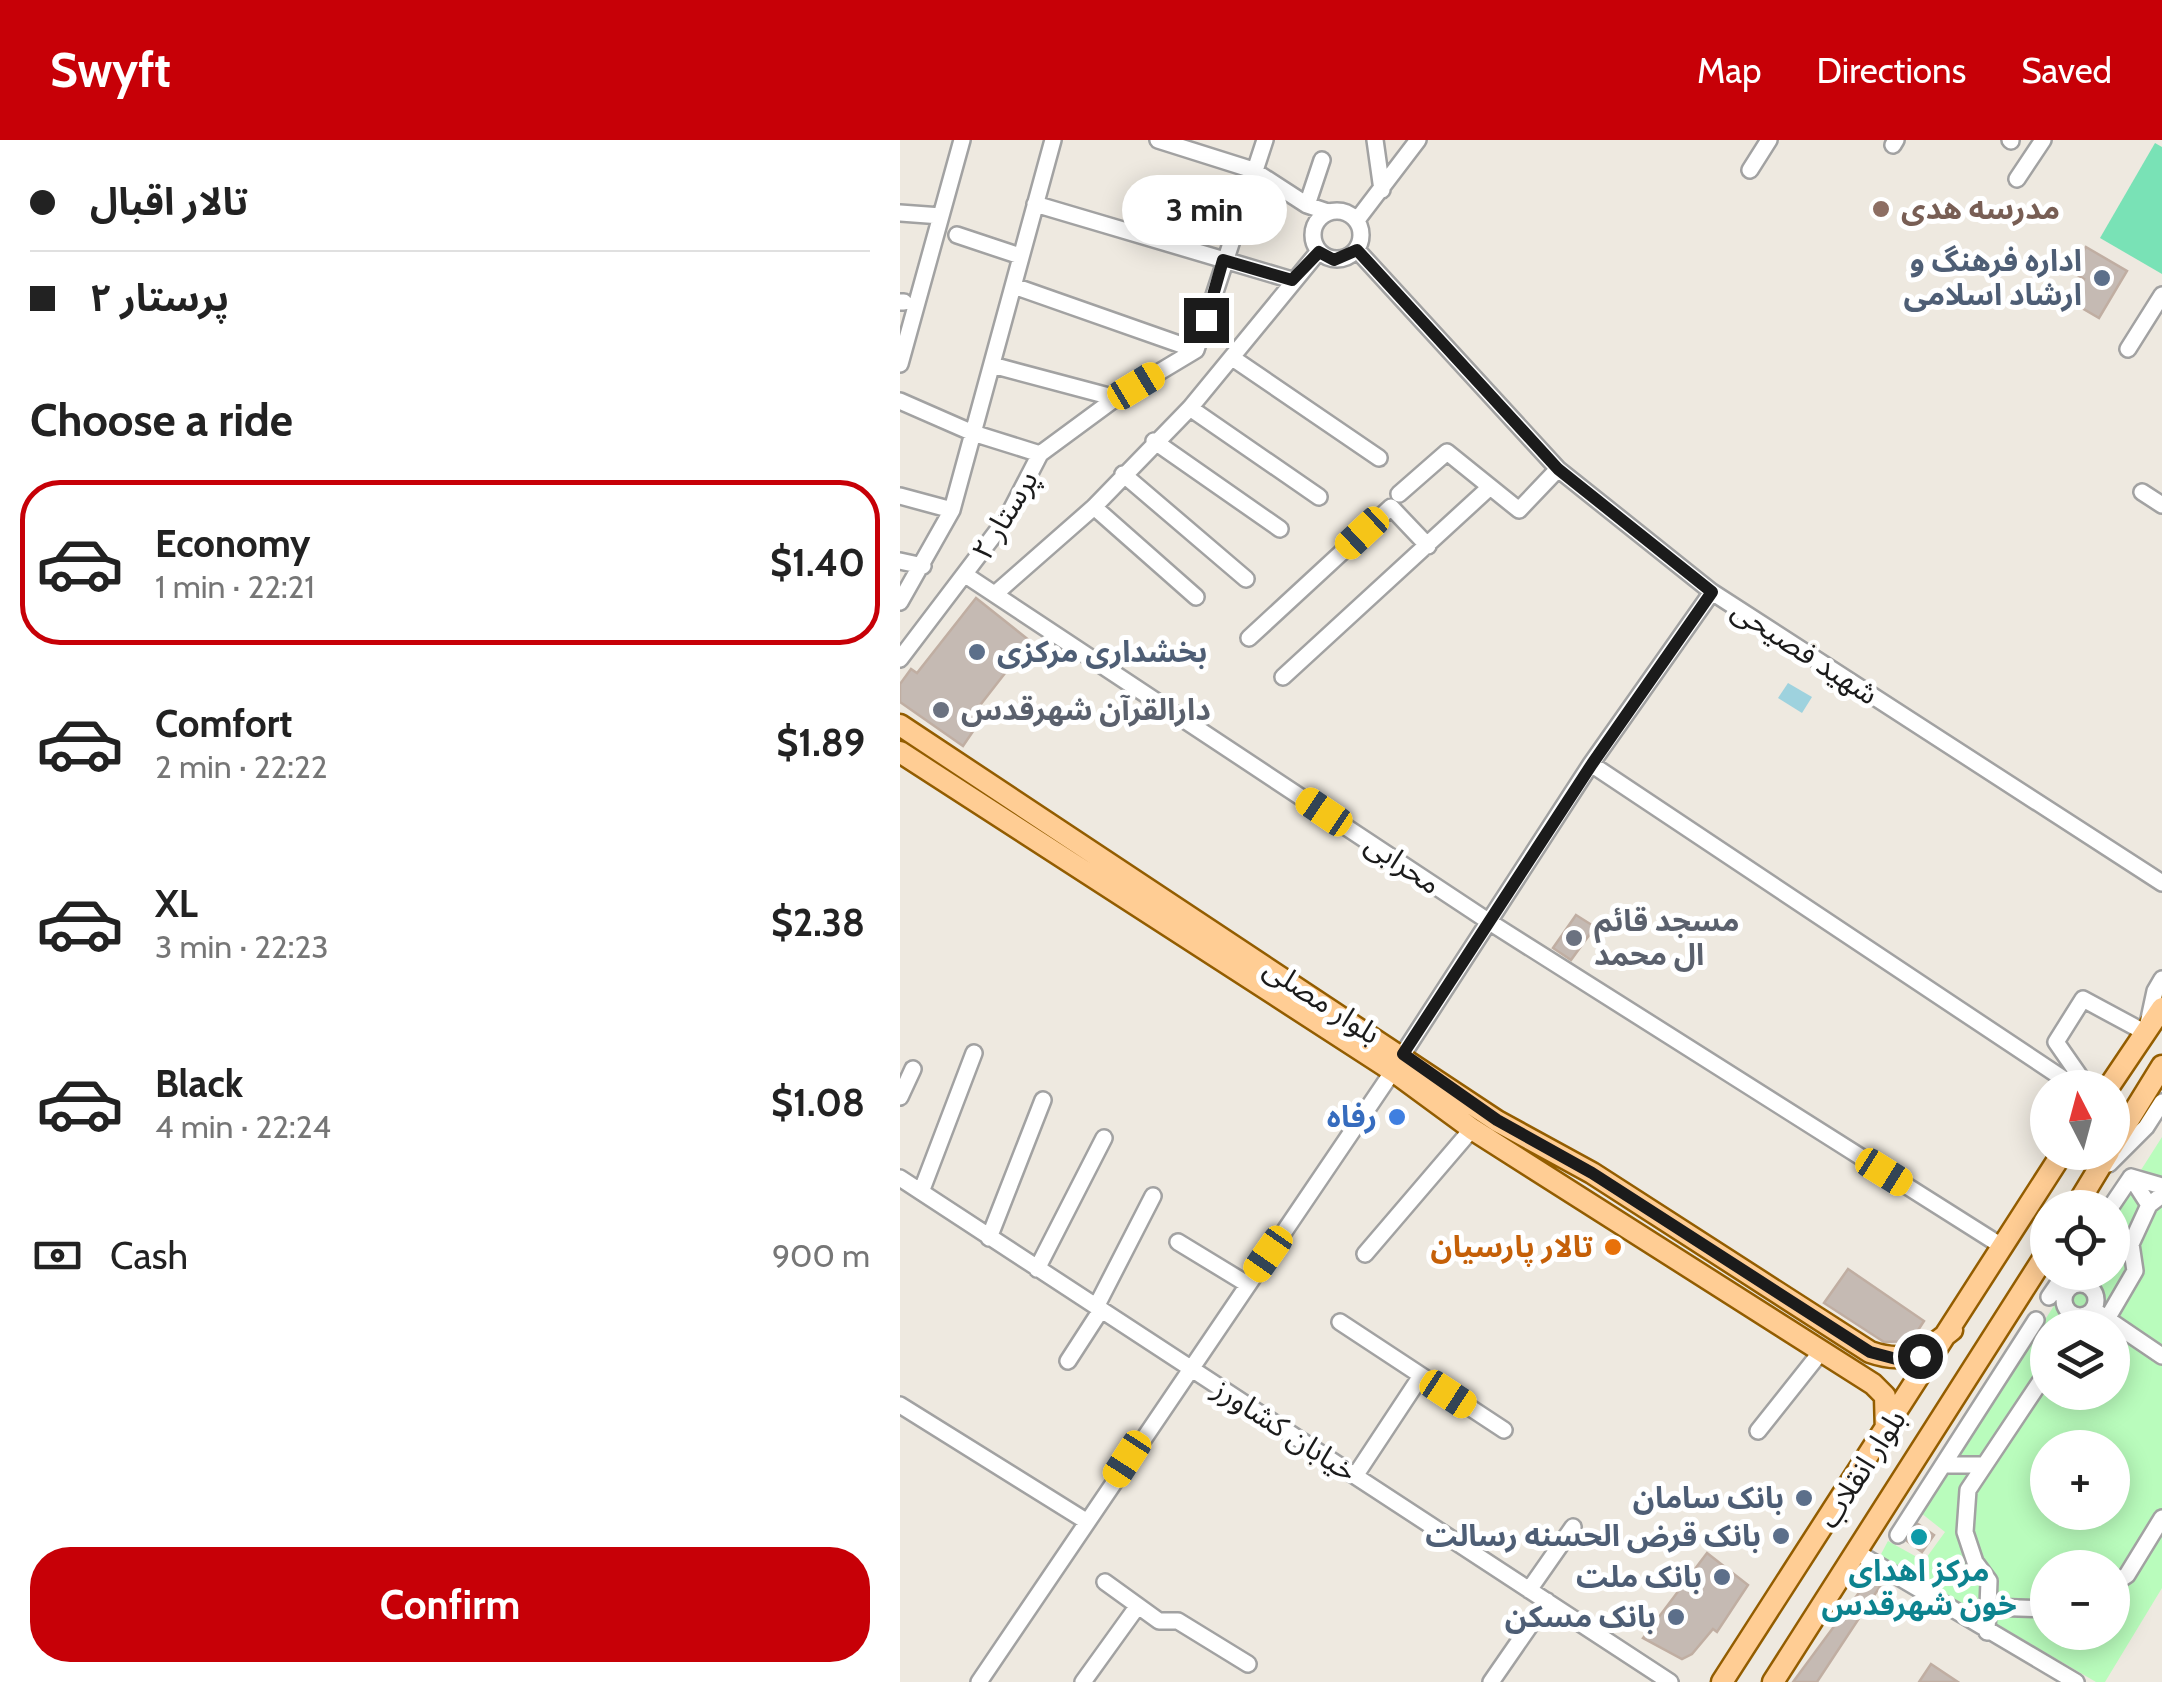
<!DOCTYPE html>
<html lang="en">
<head>
<meta charset="utf-8">
<style>
  body { margin:0; font-family:Cabin,"Noto Sans Arabic",sans-serif; background:#f6f6f6; color:#222; height:100vh; display:flex; flex-direction:column; font-size:38px; white-space:nowrap }
  * { box-sizing:border-box; margin:0 }
  p { font-size:32px; color:#767676 }
  .icon { flex:none; width:55px; height:55px; fill:none; stroke:currentColor; stroke-width:2; stroke-linecap:round; stroke-linejoin:round }
  .map { position:relative; flex:1; overflow:hidden }
  .panel { display:flex; flex-direction:column; background:#fff; width:900px }
  .panel>* { flex:none }
  .top-card { display:grid; align-content:center; height:220px; padding:0 30px; background:#fff }
  .needle { width:65px; rotate:354deg }
  .fabs { position:absolute; left:1130px; top:930px; display:grid; gap:20px }
  .fabs a { display:grid; place-items:center; width:100px; height:100px; border-radius:50%; background:#fff; box-shadow:0 5px 25px #0003; font-size:50px }
  .end { position:absolute; width:45px; height:45px; margin:-22px; border:12px solid #1b1b1b; background:#fff; box-shadow:0 0 0 5px #fff }
  .from { border-radius:50% }
  .bubble { position:absolute; height:70px; border-radius:35px; background:#fff; box-shadow:0 5px 25px #0003; font-size:32px; font-weight:800; line-height:70px; text-align:center }
  .car { position:absolute; width:30px; height:60px; margin:-30px -15px; border-radius:12px; box-shadow:0 0 8px 2px #0007; background:linear-gradient(#f5c518 24%,#345 0 40%,#f5c518 0 76%,#345 0 86%,#f5c518 0) }
  .top-card b { display:flex; align-items:center; gap:35px; height:95px; font-size:38px }
  .top-card b+b { border-top:2px solid #e0e0e0 }
  .top-card i { width:25px; height:25px; background:#222 }
  ul { padding:0; list-style:none }
  li { display:flex; align-items:center; gap:30px; height:165px; margin:0 20px 15px; padding:0 10px; border:5px solid transparent; border-radius:40px }
  li div { flex:1 }
  li b { display:block; font-size:38px }
  li em { font-style:normal; font-weight:800 }
  li.active { border-color:#c70007 }
  li>.icon { width:90px; height:90px; stroke-width:1.5 }
  h2 { padding:0 30px; font-size:45px; line-height:120px }
  .pay { display:flex; align-items:center; gap:25px; height:110px; padding:0 30px; font-size:38px }
  .pay p { margin-inline-start:auto }
  .action { display:flex; gap:20px; margin-top:auto; padding:20px 30px }
  .action a { flex:1; height:115px; border-radius:40px; background:#c70007; color:#fff; font-size:40px; font-weight:800; line-height:115px; text-align:center }
  header { display:flex; align-items:center; gap:60px; box-sizing:border-box; height:140px; padding:0 50px; background:#c70007; color:#fff }
  header strong { font-size:48px }
  nav { display:flex; gap:55px; margin-inline-start:auto; font-size:35px }
  main { display:flex; flex:1; min-height:0 }
  .map>svg:first-child { display:block }
  .park { fill:#b9fcbc; fill-rule:evenodd }
  .pitch { fill:#79e2b6 }
  .water { fill:#9ed2de }
  .building { fill:#c5bab3; stroke:#c0aea2; stroke-width:2.5 }
  .lines { fill:none; stroke-linecap:round; stroke-linejoin:round }
  .minor-casing { stroke:#a2a2a2; stroke-width:20 }
  .major-casing { stroke:#935d00; stroke-width:25 }
  .minor { stroke:#fff; stroke-width:15 }
  .major { stroke:#ffcd94; stroke-width:20 }
  .route { stroke:#1b1b1b; stroke-width:12 }
  .education-dot { fill:#8d6e63; stroke:#fff; stroke-width:4 }
  .service-dot { fill:#5c6f8a; stroke:#fff; stroke-width:4 }
  .worship-dot { fill:#6b7280; stroke:#fff; stroke-width:4 }
  .shop-dot { fill:#3f7fe0; stroke:#fff; stroke-width:4 }
  .food-dot { fill:#e8710a; stroke:#fff; stroke-width:4 }
  .culture-dot { fill:#0f9aa8; stroke:#fff; stroke-width:4 }
  .labels { text-anchor:middle; stroke-width:10; stroke-linejoin:round; paint-order:stroke }
  .education-label { font-size:30px; font-weight:bold; fill:#785e54; stroke:#fff; text-anchor:start }
  .service-label { font-size:30px; font-weight:bold; fill:#4e5e75; stroke:#fff; text-anchor:end }
  .street-label { font-size:30px; fill:#1b1b1b; stroke:#fff }
  .worship-label { font-size:30px; font-weight:bold; fill:#5b616d; stroke:#fff; text-anchor:start }
  .shop-label { font-size:30px; font-weight:bold; fill:#366cbe; stroke:#fff; text-anchor:end }
  .food-label { font-size:30px; font-weight:bold; fill:#c56008; stroke:#fff; text-anchor:end }
  .culture-label { font-size:30px; font-weight:bold; fill:#0d838f; stroke:#fff }
</style>
</head>
<body>
<header>
<strong>Swyft</strong>
<nav><a>Map</a><a>Directions</a><a>Saved</a></nav>
</header>
<main>
<section class="panel">
<div class="top-card">
<b><i class="from"></i>تالار اقبال</b>
<b><i></i>پرستار ۲</b>
</div>
<h2>Choose a ride</h2>
<ul>
<li class="active"><svg class="icon" aria-label="car" viewBox="0 0 24 24"><path d="M5 17H2v-5l4-1 3-4h7l3 4 3 1v5h-3M9 17h6M6 11h13"/><circle cx="7" cy="17" r="2"/><circle cx="17" cy="17" r="2"/></svg><div><b>Economy</b><p>1 min · 22:21</p></div><em>$1.40</em></li>
<li><svg class="icon" aria-label="car" viewBox="0 0 24 24"><path d="M5 17H2v-5l4-1 3-4h7l3 4 3 1v5h-3M9 17h6M6 11h13"/><circle cx="7" cy="17" r="2"/><circle cx="17" cy="17" r="2"/></svg><div><b>Comfort</b><p>2 min · 22:22</p></div><em>$1.89</em></li>
<li><svg class="icon" aria-label="car" viewBox="0 0 24 24"><path d="M5 17H2v-5l4-1 3-4h7l3 4 3 1v5h-3M9 17h6M6 11h13"/><circle cx="7" cy="17" r="2"/><circle cx="17" cy="17" r="2"/></svg><div><b>XL</b><p>3 min · 22:23</p></div><em>$2.38</em></li>
<li><svg class="icon" aria-label="car" viewBox="0 0 24 24"><path d="M5 17H2v-5l4-1 3-4h7l3 4 3 1v5h-3M9 17h6M6 11h13"/><circle cx="7" cy="17" r="2"/><circle cx="17" cy="17" r="2"/></svg><div><b>Black</b><p>4 min · 22:24</p></div><em>$1.08</em></li>
</ul>
<div class="pay"><svg class="icon" aria-label="cash" viewBox="0 0 24 24"><path d="M3 7h18v10H3z"/><circle cx="12" cy="12" r="2"/></svg>Cash<p>900 m</p></div>
<div class="action"><a>Confirm</a></div>
</section>
<div class="map">
<svg width="1262" height="1542" viewBox="0 0 1262 1542">
  <rect width="100%" height="100%" fill="#eee9e0"/>
  <path class="park" d="M1262,997V1448L1205,1542H1196L980,1416L988,1401L1024,1421L1045,1392L1021,1373L1175,1133L1212,1132L1213,1074ZM1148,1188H1212V1252H1148ZM1148,1308H1212V1372H1148ZM1148,1428H1212V1492H1148Z"/>
  <path class="pitch" d="M1255,3L1262,7V134L1200,98Z"/>
  <path class="water" d="M888,543L912,557L902,573L878,558Z"/>
  <path class="building" d="M1186,107L1227,131L1199,178L1170,161L1184,139L1171,131Z
    M76,458L130,501L74,573L82,578L63,606L0,562V544L11,529L17,533Z
    M676,775L695,787L671,820L653,808Z
    M948,1129L1024,1181L1011,1201L984,1202L924,1163Z
    M1018,1384L1034,1395L1022,1412L1007,1401Z
    M807,1413L848,1445L817,1492L813,1489L792,1514L782,1519L743,1498Z
    M969,1439L981,1445L917,1542H893Z
    M1031,1524L1058,1542H1019Z"/>
  <g class="lines">
    <g class="minor-casing">
      <path id="minor" d="M258,0L353,30L407,65L428,72
        M475,0L482,50
        M1110,0L1111,1
        M993,5L996,0
        M850,30L869,0
        M1117,39L1143,0
        M135,64L392,140
        M407,65L422,20
        M413 95a24 24 0 1 1 48 0a24 24 0 1 1-48 0Z
        M0,73L41,76
        M457,80L518,0
        M57,95L120,116
        M457,110L658,329L812,452L1262,743
        M114,146L296,210
        M0,162H4
        M1228,209L1262,155
        M334,219L479,318
        M0,224L62,0
        M92,225L216,258
        M0,261L73,293L140,314
        M290,268L419,357
        M254,301L380,389
        M223,334L346,439
        M1242,352L1262,365
        M499,354L547,312L619,370L658,329
        M0,356L52,370
        M194,367L296,457
        M0,421L23,426
        M67,436L588,781L1100,1105
        M95,454L194,367L290,268L419,111
        M0,462L52,370L153,0
        M349,498L491,367L528,406
        M0,519L107,378L140,314L216,258L296,210L365,0
        M383,537L590,347
        M691,624L1177,948
        M503,914L691,624L812,452
        M1188,948L1156,902L1183,859L1246,893L1255,851L1262,839
        M0,957L13,929
        M1209,1024L1246,987L1262,962
        M1231,1037L1262,1046
        M0,1038L770,1542
        M21,1052L74,913
        M1210,1068L1231,1037L1249,1065L1262,1055
        M89,1098L143,960
        M278,1102L347,1144
        M465,1114L572,989
        M137,1129L204,998
        M1164 1160a16 16 0 1 1 32 0a16 16 0 1 1-32 0Z
        M1149,1157L1162,1138L1172,1146
        M196,1167L253,1056
        M1200,1174L1262,1216
        M440,1182L604,1290
        M1198,1188L1207,1179L1235,1131L1231,1104L1249,1065
        M168,1221L201,1170
        M0,1265L186,1381
        M858,1291L920,1213
        M1045,1325H1084
        M455,1336L521,1236
        M998,1395L1136,1180
        M958,1413L1176,1542
        M205,1442L259,1481H278L348,1524
        M1212,1445L1227,1435L1262,1378
        M629,1450L673,1387
        M1088,1467L1148,1469
        M1087,1492L1089,1441L1075,1422L1065,1392L1068,1350L1148,1230
        M79,1542L493,931
        M183,1542L237,1467
        M591,1542L647,1461"/>
    </g>
    <g class="major-casing">
      <path id="major" d="M0,585L597,981L692,1033L970,1212C1007,1225 1023,1213 1052,1190
        M0,612L493,931L572,989L973,1244L985,1256L986,1294
        M1208,948L1262,868
        M1212,1007L1262,926
        M1175,1068L1209,1012
        M822,1542L1163,1012
        M873,1542L1148,1111"/>
    </g>
    <use href="#minor" class="minor"/>
    <use href="#major" class="major"/>
  </g>
  <g class="lines">
    <path class="route" d="M306,180L323,120L392,140L419,112L434,120L457,110L658,329L812,452L692,624L503,914L597,980L692,1033L970,1212L1000,1220L1020,1216"/>
  </g>
  <circle class="education-dot" cx="981" cy="69" r="10"/>
  <g class="service-dot">
    <circle cx="1202" cy="138" r="10"/>
    <circle cx="77" cy="512" r="10"/>
    <circle cx="904" cy="1358" r="10"/>
    <circle cx="881" cy="1396" r="10"/>
    <circle cx="822" cy="1437" r="10"/>
    <circle cx="776" cy="1477" r="10"/>
  </g>
  <g class="worship-dot">
    <circle cx="41" cy="570" r="10"/>
    <circle cx="674" cy="798" r="10"/>
  </g>
  <circle class="shop-dot" cx="497" cy="977" r="10"/>
  <circle class="food-dot" cx="713" cy="1107" r="10"/>
  <circle class="culture-dot" cx="1019" cy="1397" r="10"/>
  <g class="labels">
    <g class="education-label">
      <text x="1001" y="79">مدرسه هدی</text>
    </g>
    <g class="service-label">
      <text x="1182" y="131">اداره فرهنگ و<tspan x="1182" dy="34">ارشاد اسلامی</tspan></text>
      <text x="97" y="522" text-anchor="start">بخشداری مرکزی</text>
      <text x="884" y="1368">بانک سامان</text>
      <text x="861" y="1406">بانک قرض الحسنه رسالت</text>
      <text x="802" y="1447">بانک ملت</text>
      <text x="756" y="1487">بانک مسکن</text>
    </g>
    <g class="street-label">
      <text transform="translate(105 375) rotate(-59)" y="10">پرستار ۲</text>
      <text transform="translate(905 512) rotate(33)" y="10">شهید فصیحی</text>
      <text transform="translate(503 724) rotate(34)" y="10">محرابی</text>
      <text transform="translate(422 861) rotate(33)" y="10">بلوار مصلی</text>
      <text transform="translate(385 1290) rotate(33)" y="10">خیابان کشاورز</text>
      <text transform="translate(962 1329) rotate(-57)" y="10">بلوار انقلاب</text>
    </g>
    <g class="worship-label">
      <text x="61" y="580">دارالقرآن شهرقدس</text>
      <text x="694" y="791">مسجد قائم<tspan x="694" dy="34">ال محمد</tspan></text>
    </g>
    <g class="shop-label">
      <text x="477" y="987">رفاه</text>
    </g>
    <g class="food-label">
      <text x="693" y="1117">تالار پارسیان</text>
    </g>
    <g class="culture-label">
      <text x="1019" y="1441">مرکز اهدای<tspan x="1019" dy="34">خون شهرقدس</tspan></text>
    </g>
  </g>
</svg>
<div class="fabs">
<a><svg class="needle" viewBox="-14 -14 28 28"><path d="M0-13l5 13h-10z" fill="#e53935"/><path d="M0 13l5-13h-10z" fill="#767676"/></svg></a>
<a><svg class="icon" aria-label="locate" viewBox="0 0 24 24"><circle cx="12" cy="12" r="6"/><path d="M12 2v4M12 18v4M2 12h4M18 12h4"/></svg></a>
<a><svg class="icon" aria-label="layers" viewBox="0 0 24 24"><path d="M12 4l9 5-9 5-9-5zM3 14l9 5 9-5"/></svg></a>
<a>+</a>
<a>−</a>
</div>
<i class="end from" style="left:1020px;top:1216px"></i>
<i class="end" style="left:306px;top:180px"></i>
<div class="bubble" style="left:222px;top:35px;width:165px">3 min</div>
<i class="car" style="left:236px;top:246px;rotate:59deg"></i>
<i class="car" style="left:462px;top:393px;rotate:227deg"></i>
<i class="car" style="left:424px;top:672px;rotate:304deg"></i>
<i class="car" style="left:984px;top:1032px;rotate:122deg"></i>
<i class="car" style="left:368px;top:1114px;rotate:215deg"></i>
<i class="car" style="left:548px;top:1254px;rotate:123deg"></i>
<i class="car" style="left:227px;top:1319px;rotate:213deg"></i>
</div>
</main>
</body>
</html>
